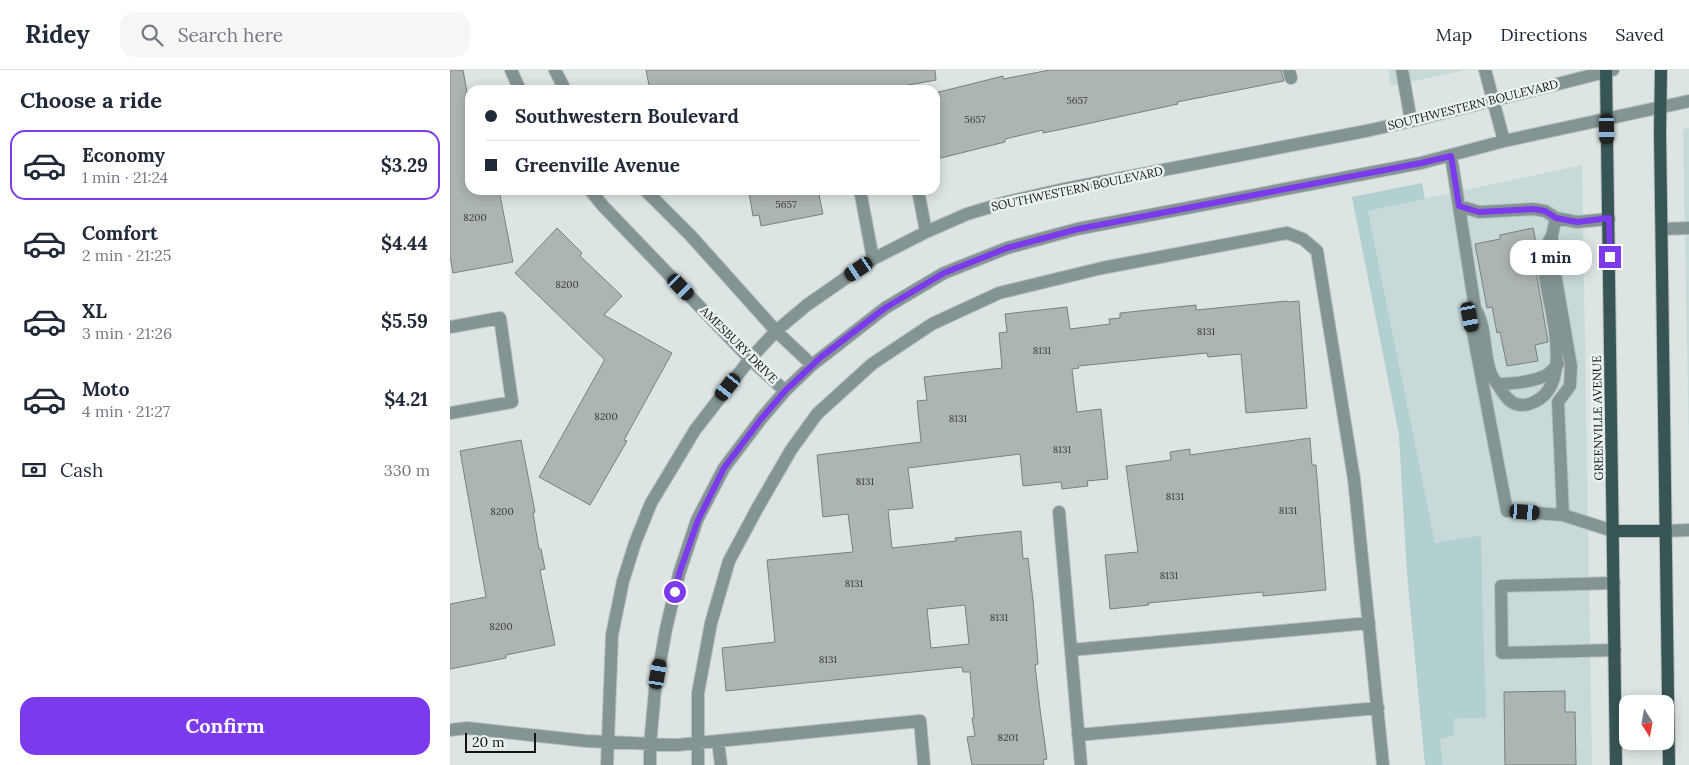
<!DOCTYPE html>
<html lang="en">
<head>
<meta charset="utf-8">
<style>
  body { margin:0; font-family:Lora,serif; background:#f6f6f7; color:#1f2937; height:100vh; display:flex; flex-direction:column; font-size:19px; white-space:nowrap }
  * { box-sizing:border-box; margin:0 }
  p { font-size:16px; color:#747a83 }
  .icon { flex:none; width:28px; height:28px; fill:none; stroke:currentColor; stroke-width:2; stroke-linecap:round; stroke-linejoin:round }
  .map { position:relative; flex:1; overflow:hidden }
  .sheet { display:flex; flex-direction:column; background:#fff; width:450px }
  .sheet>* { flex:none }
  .hud { position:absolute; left:15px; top:15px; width:475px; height:110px; border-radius:15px; box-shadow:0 2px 12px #0003; display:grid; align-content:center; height:110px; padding:0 20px; background:#fff }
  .needle { width:32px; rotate:169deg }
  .controls { position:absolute; left:1169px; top:625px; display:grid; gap:10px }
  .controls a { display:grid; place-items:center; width:55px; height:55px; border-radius:10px; background:#fff; box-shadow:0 2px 12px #0003; font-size:25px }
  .scale { position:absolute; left:15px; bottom:12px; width:71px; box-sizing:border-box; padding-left:5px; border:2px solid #131515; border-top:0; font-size:14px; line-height:18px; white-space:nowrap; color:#131515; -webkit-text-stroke:4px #e9f1f1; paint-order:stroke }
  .end { position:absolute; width:22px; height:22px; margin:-11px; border:6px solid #7c3aed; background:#fff; box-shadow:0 0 0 2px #fff }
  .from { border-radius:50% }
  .bubble { position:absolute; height:35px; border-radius:15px; background:#fff; box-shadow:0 2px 12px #0003; font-size:16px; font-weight:800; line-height:35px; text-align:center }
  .car { position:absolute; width:15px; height:30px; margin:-15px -8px; border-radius:6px; box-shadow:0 0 4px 1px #0007; background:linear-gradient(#222 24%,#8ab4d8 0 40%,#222 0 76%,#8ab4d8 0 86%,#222 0) }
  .hud b { display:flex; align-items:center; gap:18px; height:48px; font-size:19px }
  .hud b+b { border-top:1px solid #e0e1e3 }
  .hud i { width:12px; height:12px; background:#1f2937 }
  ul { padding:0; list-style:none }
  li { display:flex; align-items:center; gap:15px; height:70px; margin:0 10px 8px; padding:0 10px; border:2px solid transparent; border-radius:15px }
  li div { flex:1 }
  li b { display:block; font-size:19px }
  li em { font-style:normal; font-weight:800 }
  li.selected { border-color:#7c3aed }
  li>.icon { width:45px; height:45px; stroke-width:1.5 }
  h2 { padding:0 20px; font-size:22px; line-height:60px }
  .pay { display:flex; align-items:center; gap:12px; height:55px; padding:0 20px; font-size:19px }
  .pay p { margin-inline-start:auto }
  .cta { display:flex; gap:10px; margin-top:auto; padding:10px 20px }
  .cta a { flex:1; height:58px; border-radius:15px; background:#7c3aed; color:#fff; font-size:20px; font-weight:800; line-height:58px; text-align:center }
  header { display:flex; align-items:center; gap:30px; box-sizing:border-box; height:70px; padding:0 25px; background:#fff; border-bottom:1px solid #e0e1e3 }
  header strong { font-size:24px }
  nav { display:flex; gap:28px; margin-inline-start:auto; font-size:18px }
  .search { width:350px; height:45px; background:#f6f6f7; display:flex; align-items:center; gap:12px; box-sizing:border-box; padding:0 18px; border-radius:15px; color:#747a83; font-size:19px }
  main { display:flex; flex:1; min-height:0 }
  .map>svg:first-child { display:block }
  .built { fill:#c8d9d9 }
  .green { fill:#b1d0cf }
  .building { fill:#adb4b4; stroke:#798080; fill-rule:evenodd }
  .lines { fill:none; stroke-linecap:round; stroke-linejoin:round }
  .minor-casing { stroke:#b8bfbf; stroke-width:14 }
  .major-casing { stroke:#b8bfbf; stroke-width:14 }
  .minor { stroke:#849494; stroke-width:12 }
  .major { stroke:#375554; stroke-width:12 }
  .route { stroke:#7c3aed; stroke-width:6 }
  .labels { text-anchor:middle; stroke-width:5; stroke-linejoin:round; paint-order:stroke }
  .number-label { font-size:10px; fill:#3a3d3d }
  .street-label { font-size:12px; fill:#131515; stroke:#e9f1f1 }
</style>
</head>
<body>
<header>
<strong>Ridey</strong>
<div class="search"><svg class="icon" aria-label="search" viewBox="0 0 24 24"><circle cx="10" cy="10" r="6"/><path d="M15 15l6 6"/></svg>Search here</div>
<nav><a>Map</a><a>Directions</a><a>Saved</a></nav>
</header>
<main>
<section class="sheet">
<h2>Choose a ride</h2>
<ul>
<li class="selected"><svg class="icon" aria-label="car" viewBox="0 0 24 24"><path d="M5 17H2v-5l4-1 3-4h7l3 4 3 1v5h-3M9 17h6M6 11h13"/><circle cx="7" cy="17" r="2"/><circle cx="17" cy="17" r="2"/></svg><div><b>Economy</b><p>1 min · 21:24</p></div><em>$3.29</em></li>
<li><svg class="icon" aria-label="car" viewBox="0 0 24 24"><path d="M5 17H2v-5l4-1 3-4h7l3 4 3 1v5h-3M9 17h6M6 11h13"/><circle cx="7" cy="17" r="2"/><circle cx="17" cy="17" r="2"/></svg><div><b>Comfort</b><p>2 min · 21:25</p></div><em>$4.44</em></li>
<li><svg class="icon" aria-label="car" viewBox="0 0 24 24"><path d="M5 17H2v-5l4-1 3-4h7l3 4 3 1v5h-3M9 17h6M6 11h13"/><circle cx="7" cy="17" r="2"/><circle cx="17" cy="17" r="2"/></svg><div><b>XL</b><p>3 min · 21:26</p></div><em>$5.59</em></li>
<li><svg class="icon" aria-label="car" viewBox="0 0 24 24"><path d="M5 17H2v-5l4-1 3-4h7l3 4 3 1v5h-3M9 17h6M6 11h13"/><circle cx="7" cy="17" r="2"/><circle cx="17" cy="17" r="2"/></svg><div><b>Moto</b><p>4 min · 21:27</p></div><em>$4.21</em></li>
</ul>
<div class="pay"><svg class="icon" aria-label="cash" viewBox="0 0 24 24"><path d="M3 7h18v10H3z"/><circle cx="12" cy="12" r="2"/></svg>Cash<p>330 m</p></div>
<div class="cta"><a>Confirm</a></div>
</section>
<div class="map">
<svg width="1239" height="695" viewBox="0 0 1239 695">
  <rect width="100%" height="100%" fill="#dce4e4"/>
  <path class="built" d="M938,0H1015L941,16Z
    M1239,58V377L1233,59Z
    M1132,95L1142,695H993L990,668L1003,649L1036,648L1031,465L985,473L918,141Z"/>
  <path class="green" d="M972,113L975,129L918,141L985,473L1031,465L1036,648L1003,649L1004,665L990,669L993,695H975L957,503L949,365L902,127Z"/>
  <path class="building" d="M0,0H13L20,39V120H49L63,192L3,203L0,186Z
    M196,0H485L486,10L431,20H200Z
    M600,0H831L834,11L727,32L728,34L627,56L593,63V60L555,69V72L491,88L490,86L485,87V23L553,6V9Z
    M314,120H368L373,144L311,156L309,145L303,146L299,123Z
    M107,158L132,183L130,186L172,226L154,245L222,283L174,370L177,371L140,435L89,407L154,291V289L65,203Z
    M1083,158L1087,178L1085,187L1087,207L1098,272L1085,275L1088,291L1057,296L1050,262L1047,263L1042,237L1037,238L1025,174L1050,169V165Z
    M837,231L838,232L849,231L857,338L796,343L791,284L758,287L757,283L628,296L629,298L622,299L627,342L651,339L658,409L637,411L638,416L612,419L611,412L573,416L570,384L458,398L463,438L438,440L442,478L506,471L505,468L571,461L573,489L578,488L583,530L588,594L585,595L590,639L597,689L593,690L594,695H522L517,667L525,666L522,648H524L520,602H513L512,597L276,621L272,578L325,572L317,490L403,482L398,444L373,447L367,385L471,372L467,331L477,330L474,307L552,298L549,263L557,262L555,244L617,237L620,259L660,254L659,249L670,248V243L746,235V240ZM515,535L519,574L481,578L477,539Z
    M860,368L862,395H866L876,520L813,526V522L698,533L699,535L660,539L655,485L688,482L676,396L721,390L720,382L740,379V385Z
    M71,370L85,442L83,443L89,479H91L95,499L90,500L105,575L56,585V588L0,599V534L36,527L10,381Z
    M1115,621V642H1125L1126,695H1055L1054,622Z"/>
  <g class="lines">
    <g class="minor-casing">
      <path id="minor" d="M61,0L70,20
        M105,0L115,20
        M839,0L841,8
        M952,0L961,51
        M1035,0L1054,71
        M1001,86L1025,238L1020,247L1057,441L1113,445L1163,461
        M140,120L153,136L300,289L335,321
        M195,120L241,166L326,261L362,295
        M410,120L423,189
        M468,120L476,162
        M1009,136L1029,142L1083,139L1095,141L1106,148L1127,152L1159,149
        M1106,148L1102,165V186L1121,296L1120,316L1108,332L1113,445
        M1212,159L1239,158
        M1025,238C1037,258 1033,283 1041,304C1044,310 1050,318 1054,324C1060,333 1068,337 1079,334C1131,319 1094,226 1093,190C1092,182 1099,172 1102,165
        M0,257L50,248L62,332L0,343
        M1048,314C1060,314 1081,312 1092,307C1099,305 1103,299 1108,294
        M609,442L621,580
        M1216,461L1239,460
        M1164,513L1051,516L1052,583L1165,580
        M0,660L17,658L136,671L227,675L470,651L474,695
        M628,665L928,638
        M268,671L271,695
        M157,695L162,565L173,511L185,473L201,433L245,360L300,289L326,261L357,235L423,189L476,162L517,144L557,132L614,119L916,61L961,51L1163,0
        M200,695V675L205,620L216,559L229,504L247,450L274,398L311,349L335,321L362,295L435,238L494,203L557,178L627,159L971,93L1054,71L1239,31
        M248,695V623L261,553L279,491L308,437L341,380L367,344L422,294L482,254L549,223L652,198L837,163L853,169L867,181L904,409L933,695
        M631,695L621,580L919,553"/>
    </g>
    <g class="major-casing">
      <path id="major" d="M1156,0L1166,695
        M1211,0L1210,62L1219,695
        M1163,461H1216"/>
    </g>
    <use href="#minor" class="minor"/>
    <use href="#major" class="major"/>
  </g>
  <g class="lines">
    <path class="route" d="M225,522L229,504L248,450L274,398L311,349L335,321L371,287L435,238L494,203L557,178L628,159L971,93L1001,86L1009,136L1029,142L1083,139L1095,141L1106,148L1127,152L1159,148L1160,187"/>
  </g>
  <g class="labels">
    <g class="number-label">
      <text x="627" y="34">5657</text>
      <text x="525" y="53">5657</text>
      <text x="336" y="138">5657</text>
      <text x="25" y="151">8200</text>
      <text x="117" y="218">8200</text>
      <text x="756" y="265">8131</text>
      <text x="592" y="284">8131</text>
      <text x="156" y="350">8200</text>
      <text x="508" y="352">8131</text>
      <text x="612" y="383">8131</text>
      <text x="415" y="415">8131</text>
      <text x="725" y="430">8131</text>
      <text x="838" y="444">8131</text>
      <text x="52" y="445">8200</text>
      <text x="719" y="509">8131</text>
      <text x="404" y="517">8131</text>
      <text x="549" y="551">8131</text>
      <text x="51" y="560">8200</text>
      <text x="378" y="593">8131</text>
      <text x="558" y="671">8201</text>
    </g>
    <g class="street-label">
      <text transform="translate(1023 35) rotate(-14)" y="4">SOUTHWESTERN BOULEVARD</text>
      <text transform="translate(627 119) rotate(-12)" y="4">SOUTHWESTERN BOULEVARD</text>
      <text transform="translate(289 275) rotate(45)" y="4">AMESBURY DRIVE</text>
      <text transform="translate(1148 348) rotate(-91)" y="4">GREENVILLE AVENUE</text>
    </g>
  </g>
</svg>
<div class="controls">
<a><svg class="needle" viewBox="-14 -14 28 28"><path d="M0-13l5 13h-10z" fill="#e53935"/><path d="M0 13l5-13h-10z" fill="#747a83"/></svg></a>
</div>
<div class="scale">20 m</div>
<i class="end from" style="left:225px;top:522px"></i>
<i class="end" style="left:1160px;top:187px"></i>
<div class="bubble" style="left:1060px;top:170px;width:82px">1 min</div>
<i class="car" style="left:1157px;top:59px;rotate:179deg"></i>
<i class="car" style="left:409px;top:199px;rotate:236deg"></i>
<i class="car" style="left:231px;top:217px;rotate:136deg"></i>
<i class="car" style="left:1020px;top:247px;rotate:169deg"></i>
<i class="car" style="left:278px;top:317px;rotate:218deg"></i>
<i class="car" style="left:1075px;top:442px;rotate:94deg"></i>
<i class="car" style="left:208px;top:604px;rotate:10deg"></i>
<div class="hud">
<b><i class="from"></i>Southwestern Boulevard</b>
<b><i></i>Greenville Avenue</b>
</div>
</div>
</main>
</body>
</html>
